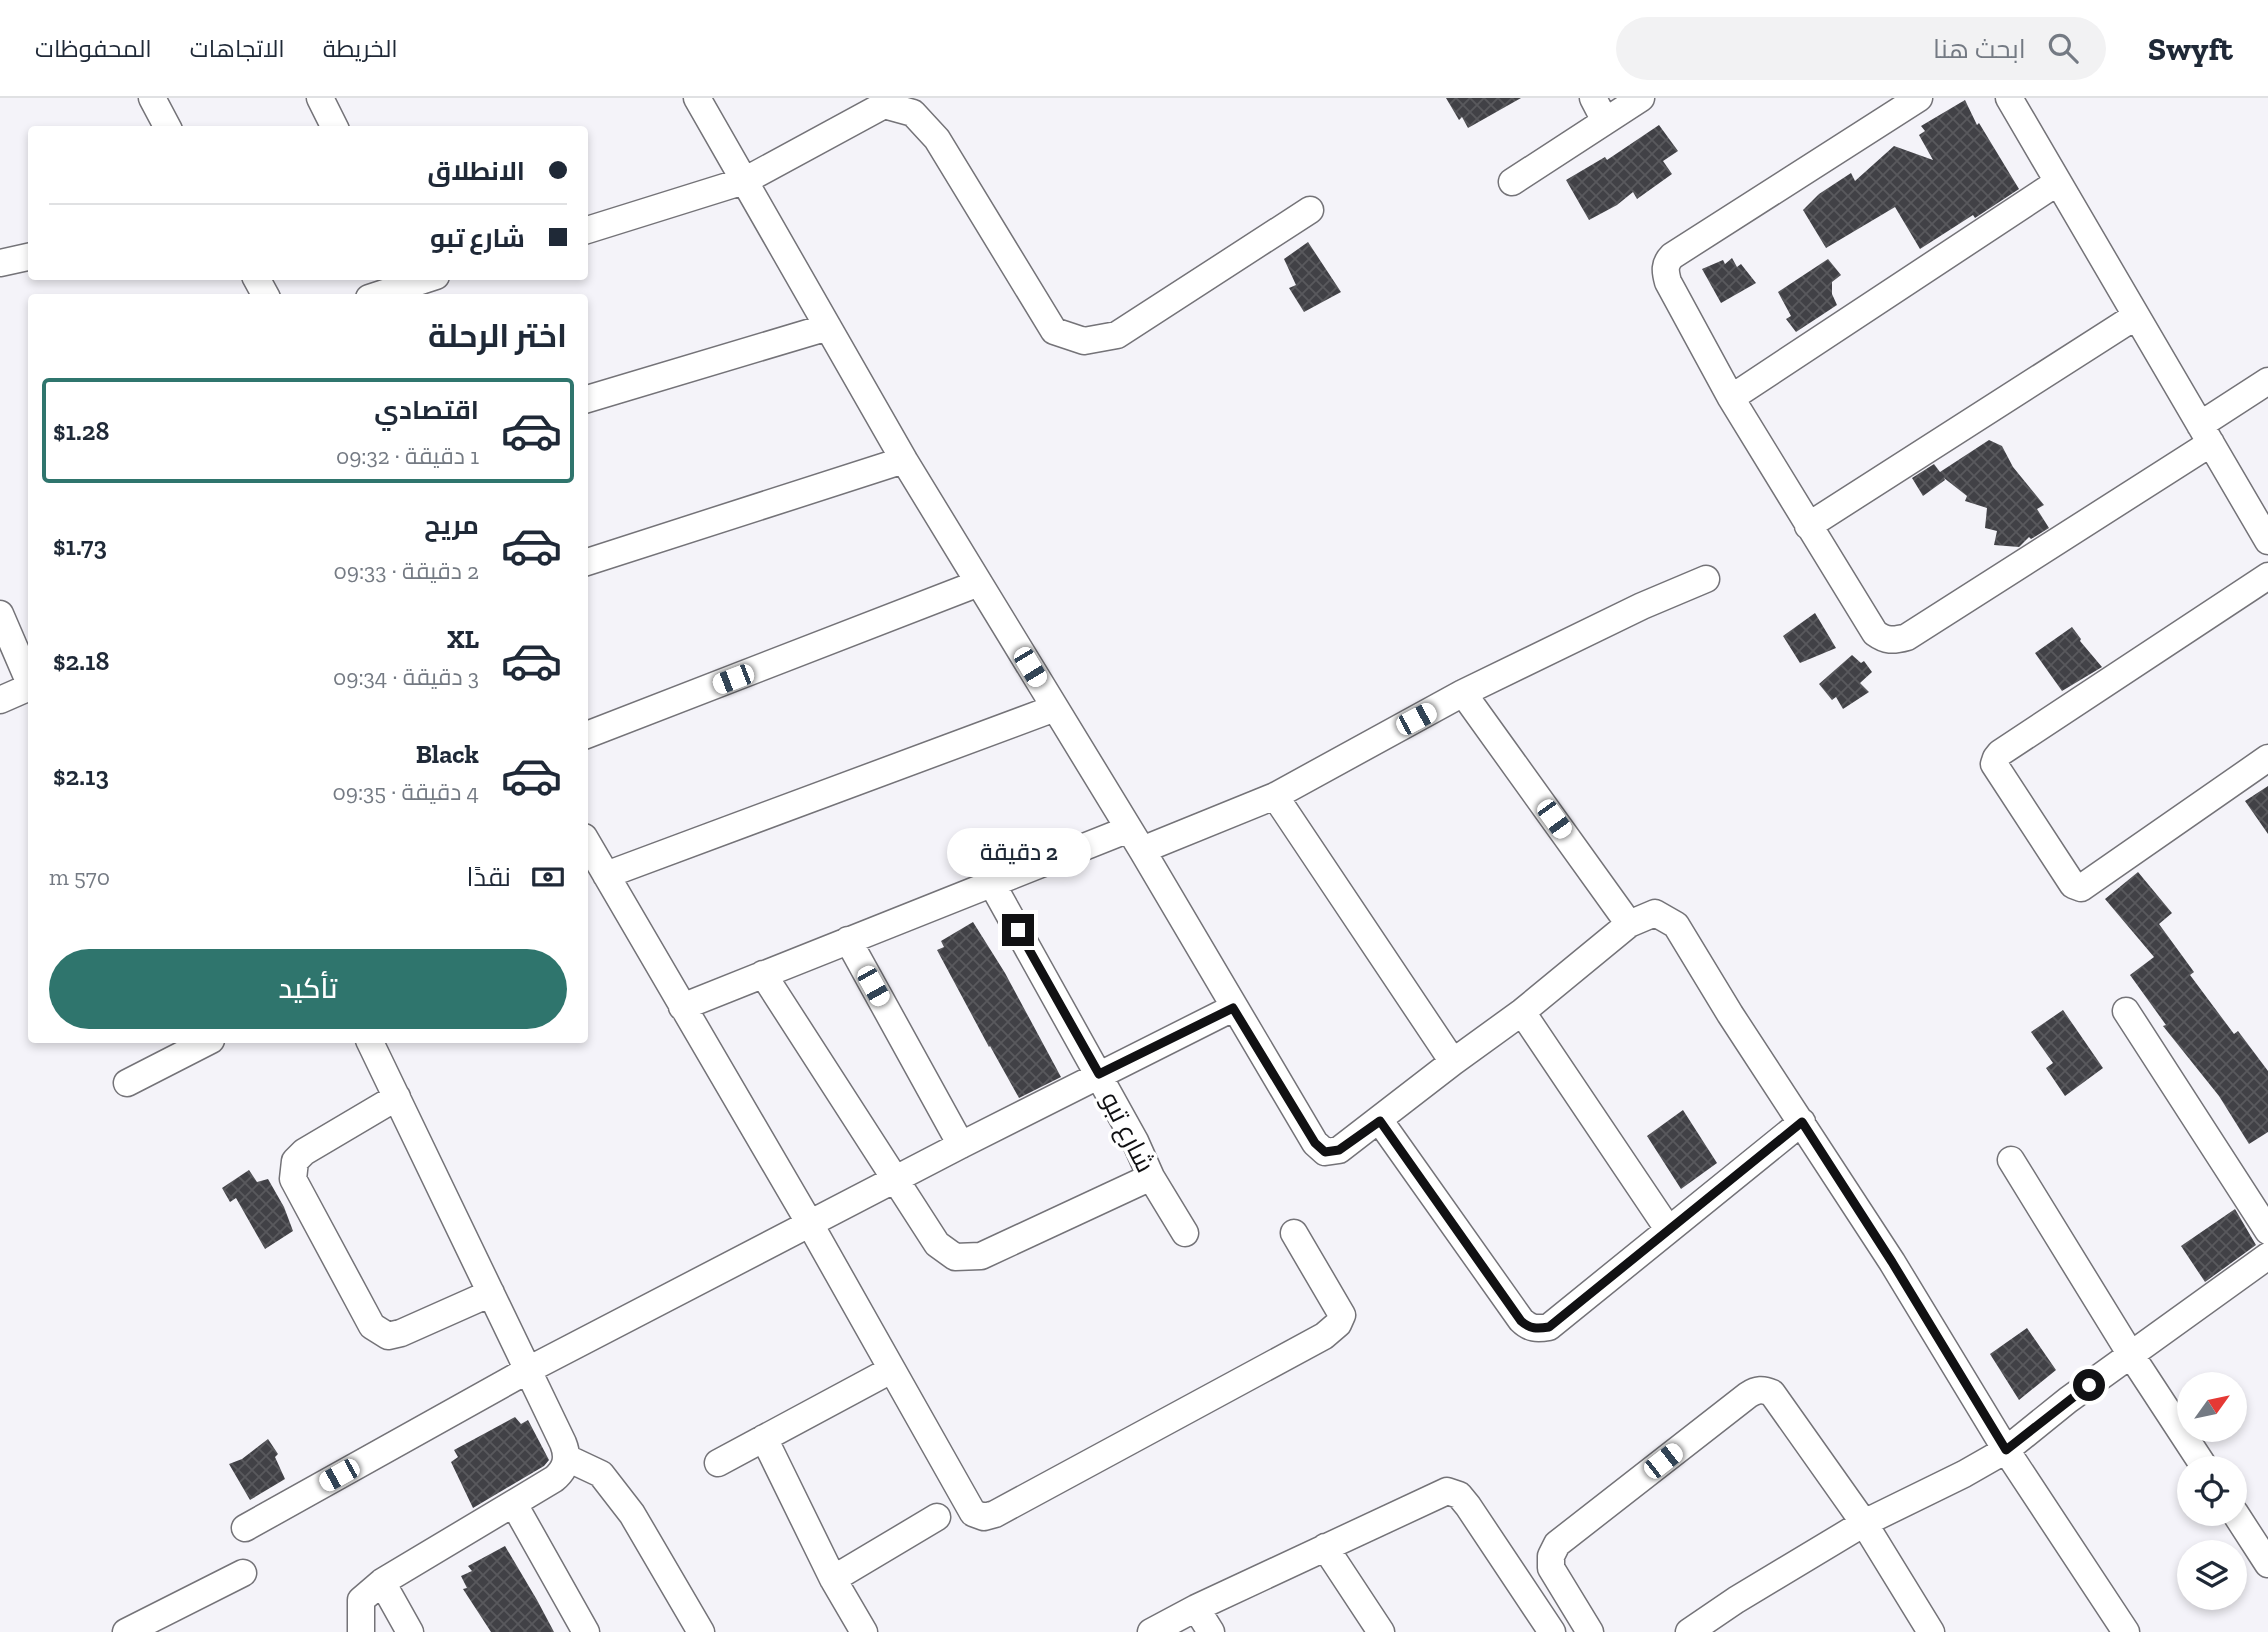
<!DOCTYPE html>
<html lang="ar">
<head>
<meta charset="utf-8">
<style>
  body { margin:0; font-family:"Zilla Slab",Cairo,serif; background:#f2f2f3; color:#1f2937; direction:rtl; height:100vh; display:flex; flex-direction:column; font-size:26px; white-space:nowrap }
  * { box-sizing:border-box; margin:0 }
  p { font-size:23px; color:#747a83 }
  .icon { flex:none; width:38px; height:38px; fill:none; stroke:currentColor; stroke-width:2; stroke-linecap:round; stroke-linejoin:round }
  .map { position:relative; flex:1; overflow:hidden; direction:ltr }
  .details { position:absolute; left:28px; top:196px; width:560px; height:749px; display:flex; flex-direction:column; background:#fff; border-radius:7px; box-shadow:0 4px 10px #0003; direction:rtl }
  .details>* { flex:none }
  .hud { position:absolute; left:28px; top:28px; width:560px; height:154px; border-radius:7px; box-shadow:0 4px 10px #0003; direction:rtl; display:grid; align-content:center; height:154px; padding:0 21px; background:#fff }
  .needle { width:46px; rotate:57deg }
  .buttons { position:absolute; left:2177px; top:1274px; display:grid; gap:14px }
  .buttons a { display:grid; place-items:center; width:70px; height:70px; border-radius:50%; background:#fff; box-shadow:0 4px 10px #0003; font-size:35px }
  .end { position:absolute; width:32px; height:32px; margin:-16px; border:9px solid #111113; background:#fff; box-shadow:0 0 0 4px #fff }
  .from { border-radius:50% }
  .bubble { position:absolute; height:49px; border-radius:24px; background:#fff; box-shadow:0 4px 10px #0003; font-size:23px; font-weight:600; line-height:49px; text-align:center; direction:rtl }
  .car { position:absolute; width:21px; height:42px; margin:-21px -10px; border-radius:9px; box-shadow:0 0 5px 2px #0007; background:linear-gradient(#fff 24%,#345 0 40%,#fff 0 76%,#345 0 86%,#fff 0) }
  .hud b { display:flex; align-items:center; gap:24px; height:66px; font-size:26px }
  .hud b+b { border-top:2px solid #e0e1e3 }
  .hud i { width:18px; height:18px; background:#1f2937 }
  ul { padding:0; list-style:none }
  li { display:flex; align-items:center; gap:21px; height:105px; margin:0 14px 10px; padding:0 7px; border:4px solid transparent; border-radius:7px }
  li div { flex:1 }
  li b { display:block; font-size:26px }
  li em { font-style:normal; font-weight:600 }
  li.on { border-color:#2f756d }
  li>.icon { width:63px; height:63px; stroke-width:1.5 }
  h2 { padding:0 21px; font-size:32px; line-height:84px }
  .pay { display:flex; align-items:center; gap:18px; height:77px; padding:0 21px; font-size:26px }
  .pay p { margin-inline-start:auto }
  .cta { display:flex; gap:14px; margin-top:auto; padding:14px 21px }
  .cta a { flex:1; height:80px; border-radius:42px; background:#2f756d; color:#fff; font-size:28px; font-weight:600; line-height:80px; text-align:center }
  header { display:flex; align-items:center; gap:42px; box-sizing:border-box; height:98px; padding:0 35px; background:#fff; border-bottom:2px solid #e0e1e3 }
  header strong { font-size:33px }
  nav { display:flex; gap:38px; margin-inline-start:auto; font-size:24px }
  .search { width:490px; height:63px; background:#f2f2f3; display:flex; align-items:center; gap:18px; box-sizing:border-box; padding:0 24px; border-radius:38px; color:#747a83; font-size:26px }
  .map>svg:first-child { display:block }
  .building { fill:url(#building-cross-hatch) }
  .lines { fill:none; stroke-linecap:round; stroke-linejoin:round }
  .minor-casing { stroke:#747378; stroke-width:29 }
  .minor { stroke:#fff; stroke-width:26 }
  .route { stroke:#111113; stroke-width:9 }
  .labels { text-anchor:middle; stroke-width:7; stroke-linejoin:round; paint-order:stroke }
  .street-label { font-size:26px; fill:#111113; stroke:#fff }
</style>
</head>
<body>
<header>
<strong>Swyft</strong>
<div class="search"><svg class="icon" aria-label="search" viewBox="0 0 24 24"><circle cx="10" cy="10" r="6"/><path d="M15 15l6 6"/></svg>ابحث هنا</div>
<nav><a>الخريطة</a><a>الاتجاهات</a><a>المحفوظات</a></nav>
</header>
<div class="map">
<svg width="2268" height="1534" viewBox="0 0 2268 1534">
  <defs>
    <pattern id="building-cross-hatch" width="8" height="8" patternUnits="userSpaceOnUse" patternTransform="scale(1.75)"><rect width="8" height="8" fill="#414146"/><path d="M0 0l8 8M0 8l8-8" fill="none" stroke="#59595d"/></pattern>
  </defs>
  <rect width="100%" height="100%" fill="#f4f3f9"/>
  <path class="building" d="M1446,0H1521L1468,30L1462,19L1459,22Z
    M1965,2L1977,27L1979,25L2019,91L1975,120L1973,117L1920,151L1895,109L1826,150L1803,112L1819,96L1851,75L1855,83L1894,48L1933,62L1919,37L1925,33L1921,28Z
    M1659,27L1678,53L1663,63L1672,76L1637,101L1633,94L1617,107L1589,122L1566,82L1605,59L1607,62Z
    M1308,144L1341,194L1304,214L1289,190L1296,187L1284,161Z
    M1732,160L1737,169L1741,166L1756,185L1721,205L1702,171L1723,162L1725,166Z
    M1828,161L1841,177L1832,184V196L1837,207L1796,234L1786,221L1791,218L1778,194Z
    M1989,342L2002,348L2013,369L2044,407L2037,411L2049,430L2031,441L2029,439L2019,449L1994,447L1997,433L1985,430L1987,410L1965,403L1967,398L1944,380L1945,382L1923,398L1912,380L1934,366L1940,374Z
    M1815,515L1836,550L1800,565L1783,538Z
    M2072,529L2081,541L2080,543L2102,569L2062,593L2035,555Z
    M1852,557L1861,565L1864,563L1872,574L1860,585L1869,594L1843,611L1836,599L1832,602L1819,586Z
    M2268,688V736L2245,703Z
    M2138,774L2172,815L2159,826L2194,874L2190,877L2234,936L2238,933L2268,973V1034L2249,1046L2219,998L2163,928L2166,927L2130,877L2154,859L2105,801Z
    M973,824L1005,875L1061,979L1019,1000L990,948L989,949L937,852L944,849L941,843Z
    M2063,912L2103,970L2065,998L2046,970L2053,965L2031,934Z
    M1683,1012L1717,1065L1681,1091L1647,1038Z
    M249,1072L257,1084L268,1081L284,1109L293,1133L265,1151L236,1100L230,1104L222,1090Z
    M2235,1111L2256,1147L2205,1184L2181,1148Z
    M2027,1230L2056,1272L2019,1302L1990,1256Z
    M515,1319L521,1326L528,1322L549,1362L544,1368L473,1410L451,1364L458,1359L454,1352Z
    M268,1341L278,1356L275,1359L285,1381L250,1402L229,1366L242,1361Z
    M505,1448L537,1502L554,1534H491L463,1491L467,1490L461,1478L472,1473L468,1468Z"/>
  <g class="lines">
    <g class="minor-casing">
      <path id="minor" d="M152,0L169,32
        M320,0L336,32
        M697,0L904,362L1142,752L1315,1045L1325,1054L1339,1052L1453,964L1522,914L1629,826L1655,815L1676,827L1730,916L1892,1164L2006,1352L2126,1534
        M1593,0L1605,23
        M1919,0L1672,158C1664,166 1665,173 1668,184L1731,300L1875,535C1886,543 1893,543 1907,539L2211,345
        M2009,0L2268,443
        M1512,84L1641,0
        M584,133L744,83L884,7L913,15L937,41L1054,233L1084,243L1117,237L1310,112
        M0,165L32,158
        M255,178L267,200
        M369,200L436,178
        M1731,300L2058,84
        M584,302L828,229
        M2200,327L2268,283
        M1808,428L2136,218
        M584,465L904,362
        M2268,478L2000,655L1996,660L1994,666L2073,787L2081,790L2268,660
        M0,516L31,588
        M1463,595L1629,826
        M0,602L32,588
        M584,638L979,485
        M1275,698L1453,964
        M584,739L810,1126L973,1415L984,1419L995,1416L1324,1238L1338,1226L1342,1217L1294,1135
        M1142,752L1275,698L1463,595L1642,508L1706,481
        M606,777L1055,610
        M991,784L1135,1043L1151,1079L1185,1135
        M848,842L961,1047
        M763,876L937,1146L955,1159L981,1158L1151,1079
        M682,909L1129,731
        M2126,913L2268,1133
        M1522,914L1668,1131
        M127,985L211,942
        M397,999L304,1054L295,1063L293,1081L372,1228L388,1238L401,1235L491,1195
        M1380,1023L1521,1222C1530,1231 1537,1231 1549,1229L1802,1024
        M2011,1062L2131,1257L2205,1370
        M764,1340L833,1481L864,1534
        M567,1360L601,1376L632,1416L701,1534
        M718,1365L891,1272
        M514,1406L586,1534
        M2235,1415L2268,1466
        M245,1430L528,1272L961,1047L1233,910
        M1325,1449L1381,1534
        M833,1481L937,1419
        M382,1484L410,1534
        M1196,1510L1211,1534
        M126,1534L243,1475
        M361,1534V1502L382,1484L554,1381C566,1371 569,1360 563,1345L369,942
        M1151,1534L1196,1510L1447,1393L1459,1397L1468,1408L1552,1534
        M1590,1534L1551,1470V1458L1557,1446L1748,1297C1757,1291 1763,1291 1772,1295L1864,1425L1931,1534
        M1689,1534L1736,1502L1864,1425L1964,1376L2006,1352L2068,1302L2268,1158"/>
    </g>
    <use href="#minor" class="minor"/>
  </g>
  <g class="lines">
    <path class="route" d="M1018,832L1099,976L1233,910L1315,1045L1325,1054L1339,1052L1380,1023L1521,1223C1530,1231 1537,1231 1549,1229L1802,1024L1892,1164L2006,1352L2089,1287"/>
  </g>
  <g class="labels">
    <g class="street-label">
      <text transform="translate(1128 1034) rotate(63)" y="9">شارع تبو</text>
    </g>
  </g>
</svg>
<div class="buttons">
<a><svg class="needle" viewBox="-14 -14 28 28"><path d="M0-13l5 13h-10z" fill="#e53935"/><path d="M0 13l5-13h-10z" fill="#747a83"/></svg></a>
<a><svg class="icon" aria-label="locate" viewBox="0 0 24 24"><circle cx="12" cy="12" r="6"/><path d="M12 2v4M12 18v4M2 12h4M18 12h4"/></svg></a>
<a><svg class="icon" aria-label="layers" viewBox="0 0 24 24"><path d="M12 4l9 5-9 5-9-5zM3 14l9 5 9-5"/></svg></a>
</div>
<i class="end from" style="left:2089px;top:1287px"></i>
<i class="end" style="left:1018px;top:832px"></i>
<div class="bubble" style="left:947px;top:730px;width:144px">2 دقيقة</div>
<i class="car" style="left:1030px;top:569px;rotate:149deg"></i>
<i class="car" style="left:733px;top:581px;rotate:249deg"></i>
<i class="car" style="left:1416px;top:621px;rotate:62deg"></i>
<i class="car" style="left:1554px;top:721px;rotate:144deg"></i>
<i class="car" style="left:873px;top:888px;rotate:151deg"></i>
<i class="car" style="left:1663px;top:1363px;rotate:52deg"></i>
<i class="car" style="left:339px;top:1377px;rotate:241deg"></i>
<div class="hud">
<b><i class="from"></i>الانطلاق</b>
<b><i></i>شارع تبو</b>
</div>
<section class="details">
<h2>اختر الرحلة</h2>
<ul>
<li class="on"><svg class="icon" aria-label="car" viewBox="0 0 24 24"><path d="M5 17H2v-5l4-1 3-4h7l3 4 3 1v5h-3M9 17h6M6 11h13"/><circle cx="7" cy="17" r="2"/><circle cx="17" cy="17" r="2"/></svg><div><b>اقتصادي</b><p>1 دقيقة · 09:32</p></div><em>$1.28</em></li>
<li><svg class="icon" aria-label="car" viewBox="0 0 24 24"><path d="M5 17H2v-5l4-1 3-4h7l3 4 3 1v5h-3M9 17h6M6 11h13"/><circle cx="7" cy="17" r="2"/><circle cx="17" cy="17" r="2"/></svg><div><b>مريح</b><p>2 دقيقة · 09:33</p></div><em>$1.73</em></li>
<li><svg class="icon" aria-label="car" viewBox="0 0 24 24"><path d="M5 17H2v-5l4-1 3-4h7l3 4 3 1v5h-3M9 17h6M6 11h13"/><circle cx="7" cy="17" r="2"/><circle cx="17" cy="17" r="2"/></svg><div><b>XL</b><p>3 دقيقة · 09:34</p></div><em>$2.18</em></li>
<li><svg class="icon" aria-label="car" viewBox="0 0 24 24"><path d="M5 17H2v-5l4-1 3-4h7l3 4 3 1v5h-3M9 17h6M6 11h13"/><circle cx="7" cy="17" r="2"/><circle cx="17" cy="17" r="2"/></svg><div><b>Black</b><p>4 دقيقة · 09:35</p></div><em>$2.13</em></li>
</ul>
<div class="pay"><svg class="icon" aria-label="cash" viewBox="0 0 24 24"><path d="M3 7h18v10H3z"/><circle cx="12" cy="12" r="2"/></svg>نقدًا<p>570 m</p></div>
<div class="cta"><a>تأكيد</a></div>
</section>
</div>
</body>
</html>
